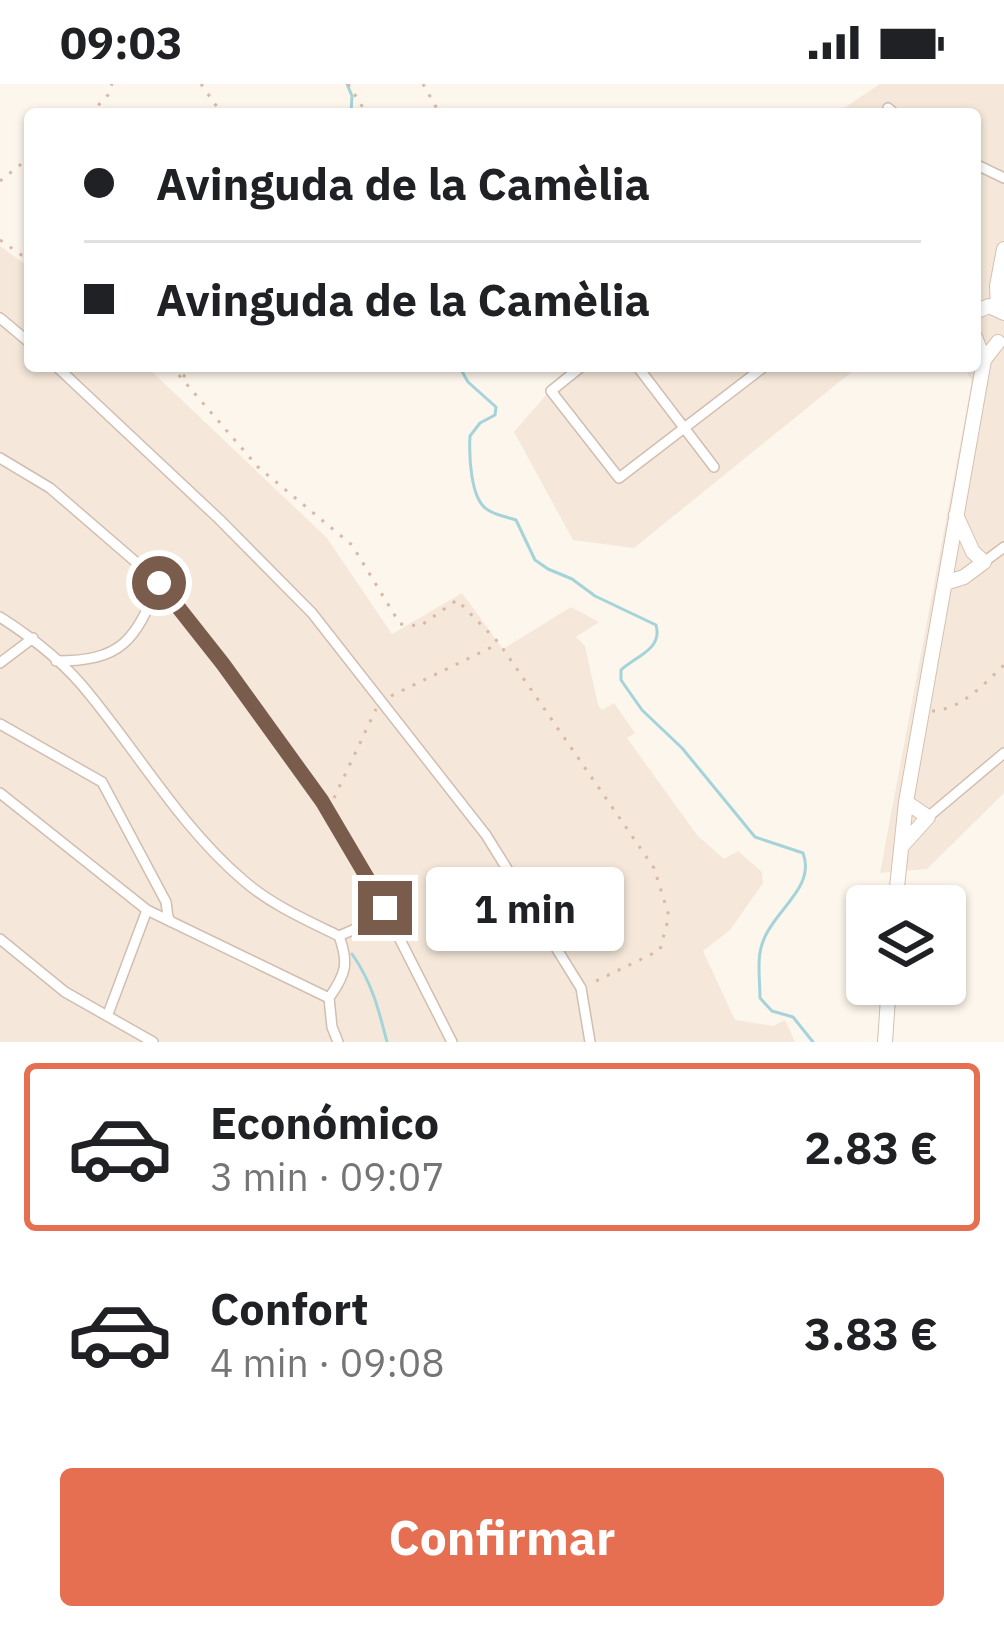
<!DOCTYPE html>
<html lang="es">
<head>
<meta charset="utf-8">
<style>
  body { margin:0; font-family:"IBM Plex Sans",sans-serif; background:#f2f2f2; color:#202124; height:100vh; display:flex; flex-direction:column; font-size:45px; white-space:nowrap }
  * { box-sizing:border-box; margin:0 }
  p { font-size:39px; color:#757577 }
  .icon { flex:none; width:66px; height:66px; fill:none; stroke:currentColor; stroke-width:2; stroke-linecap:round; stroke-linejoin:round }
  .map { position:relative; height:958px; overflow:hidden }
  .panel { display:flex; flex-direction:column; background:#fff; flex:1 }
  .panel>* { flex:none }
  .hud { position:absolute; left:24px; top:24px; width:957px; height:264px; border-radius:12px; box-shadow:0 3px 9px #0004; display:grid; align-content:center; height:264px; padding:0 60px; background:#fff }
  .controls { position:absolute; left:846px; top:801px; display:grid; gap:24px }
  .controls a { display:grid; place-items:center; width:120px; height:120px; border-radius:12px; background:#fff; box-shadow:0 3px 9px #0004; font-size:60px }
  .end { position:absolute; width:54px; height:54px; margin:-27px; border:15px solid #7a5c4d; background:#fff; box-shadow:0 0 0 6px #fff }
  .from { border-radius:50% }
  .bubble { position:absolute; height:84px; border-radius:12px; background:#fff; box-shadow:0 3px 9px #0004; font-size:39px; font-weight:700; line-height:84px; text-align:center }
  .hud b { display:flex; align-items:center; gap:42px; height:114px; font-size:45px }
  .hud b+b { border-top:3px solid #e0e0e0 }
  .hud i { width:30px; height:30px; background:#202124 }
  ul { padding:21px 0 0; list-style:none }
  li { display:flex; align-items:center; gap:36px; height:168px; margin:0 24px 18px; padding:0 36px; border:6px solid transparent; border-radius:12px }
  li div { flex:1 }
  li b { display:block; font-size:45px }
  li em { font-style:normal; font-weight:700 }
  li.selected { border-color:#e76f51 }
  li>.icon { width:108px; height:108px; stroke-width:1.5 }
  .primary-button { display:flex; gap:24px; margin-top:auto; padding:24px 60px }
  .primary-button a { flex:1; height:138px; border-radius:12px; background:#e76f51; color:#fff; font-size:48px; font-weight:700; line-height:138px; text-align:center }
  .status { display:flex; justify-content:space-between; align-items:center; height:84px; padding:0 60px; background:#fff; direction:ltr }
  .status svg { height:33px; fill:currentColor }
  .map>svg:first-child { display:block }
  .residential { fill:#f5e8da }
  .lines { fill:none; stroke-linecap:round; stroke-linejoin:round }
  .stream { stroke:#a5d3da; stroke-width:3 }
  .street-casing { stroke:#d1beb0; stroke-width:12 }
  .secondary-casing { stroke:#d6c0b0; stroke-width:16 }
  .path { stroke:#d9b8a5; stroke-width:3; stroke-dasharray:3 9; stroke-linecap:butt }
  .street { stroke:#fff; stroke-width:9 }
  .secondary { stroke:#fff; stroke-width:14 }
  .route { stroke:#7a5c4d; stroke-width:15 }
</style>
</head>
<body>
<div class="status"><b>09:03</b><svg viewBox="0 0 49 12"><path d="M0 12V9h3v3zM5 12V6h3v6zM10 12V3h3v9zM15 12V0h3v12zM26 1h20v11H26zM47 4h2v5h-2z"/></svg></div>
<div class="map">
<svg width="1004" height="958" viewBox="0 0 1004 958">
  <rect width="100%" height="100%" fill="#fdf6ec"/>
  <path class="residential" d="M880,0H1004V709L927,785L880,789L972,297L963,282H975V30H835Z
    M0,162L30,184V282H146L327,454L392,550L462,509L503,565L571,523L599,538L576,553L585,562L598,621L602,626L614,619L635,649L627,654L697,751L724,775L738,767L762,788L763,799L730,846L703,867L735,936L773,942L785,936L795,958H0Z
    M571,282H859L634,464L573,456L514,348Z"/>
  <g class="lines">
    <path class="stream" d="M347,0L352,12L351,30
      M459,282L468,298L496,323L495,331L480,339L470,352C469,370 470,416 488,426C495,431 507,433 516,436L535,476L548,485L572,495L595,512L656,541C663,565 636,572 621,586V596L642,626L682,664L755,753L803,769C816,803 775,826 764,855C756,872 760,895 760,914L772,927L793,933L813,958
      M352,870C372,898 379,927 387,958"/>
    <g class="street-casing">
      <path id="street" d="M888,24L895,30
        M975,80L1004,94
        M0,234L30,259
        M56,282L220,436L312,529L486,751L581,904L590,958
        M582,282L551,307L619,394L765,282
        M637,282L714,383
        M0,374L50,404L159,498L223,579L322,717L384,824L452,958
        M984,478L1004,463
        M0,533C33,554 66,580 90,611C140,672 182,744 243,796C270,820 306,836 339,852L355,845L384,824
        M56,577C122,577 135,557 159,498
        M0,579L33,554
        M0,640L102,698L166,818L168,833L171,838
        M0,709L147,826L329,914
        M928,733L1004,669
        M0,855L65,908L153,958
        M108,930L147,826
        M338,958L332,943L329,914C346,890 349,879 339,852"/>
    </g>
    <g class="secondary-casing">
      <path id="secondary" d="M998,224L997,202L1004,165
        M975,228L989,222L1004,229
        M975,253L984,276
        M945,499L964,493L984,478L973,468L956,431
        M901,763L928,733L906,718
        M895,822L906,718L984,276L998,258
        M885,958L889,900"/>
    </g>
    <path class="path" d="M201,0L222,30
      M348,0L367,30
      M423,0L440,30
      M90,30L108,11L112,0
      M0,97L30,73
      M0,156L30,177
      M171,282L258,383L352,461L400,540L420,542L457,516L499,559L654,784L669,832L660,866L590,900
      M183,293L195,282
      M391,612L496,561
      M932,627C962,625 983,601 1004,581
      M334,714L376,625"/>
    <use href="#street" class="street"/>
    <use href="#secondary" class="secondary"/>
  </g>
  <g class="lines">
    <path class="route" d="M159,499L223,580L322,717L385,824"/>
  </g>
</svg>
<div class="controls">
<a><svg class="icon" aria-label="layers" viewBox="0 0 24 24"><path d="M12 4l9 5-9 5-9-5zM3 14l9 5 9-5"/></svg></a>
</div>
<i class="end from" style="left:159px;top:499px"></i>
<i class="end" style="left:385px;top:824px"></i>
<div class="bubble" style="left:426px;top:783px;width:198px">1 min</div>
<div class="hud">
<b><i class="from"></i>Avinguda de la Camèlia</b>
<b><i></i>Avinguda de la Camèlia</b>
</div>
</div>
<section class="panel">
<ul>
<li class="selected"><svg class="icon" aria-label="car" viewBox="0 0 24 24"><path d="M5 17H2v-5l4-1 3-4h7l3 4 3 1v5h-3M9 17h6M6 11h13"/><circle cx="7" cy="17" r="2"/><circle cx="17" cy="17" r="2"/></svg><div><b>Económico</b><p>3 min · 09:07</p></div><em>2.83 €</em></li>
<li><svg class="icon" aria-label="car" viewBox="0 0 24 24"><path d="M5 17H2v-5l4-1 3-4h7l3 4 3 1v5h-3M9 17h6M6 11h13"/><circle cx="7" cy="17" r="2"/><circle cx="17" cy="17" r="2"/></svg><div><b>Confort</b><p>4 min · 09:08</p></div><em>3.83 €</em></li>
</ul>
<div class="primary-button"><a>Confirmar</a></div>
</section>
</body>
</html>
